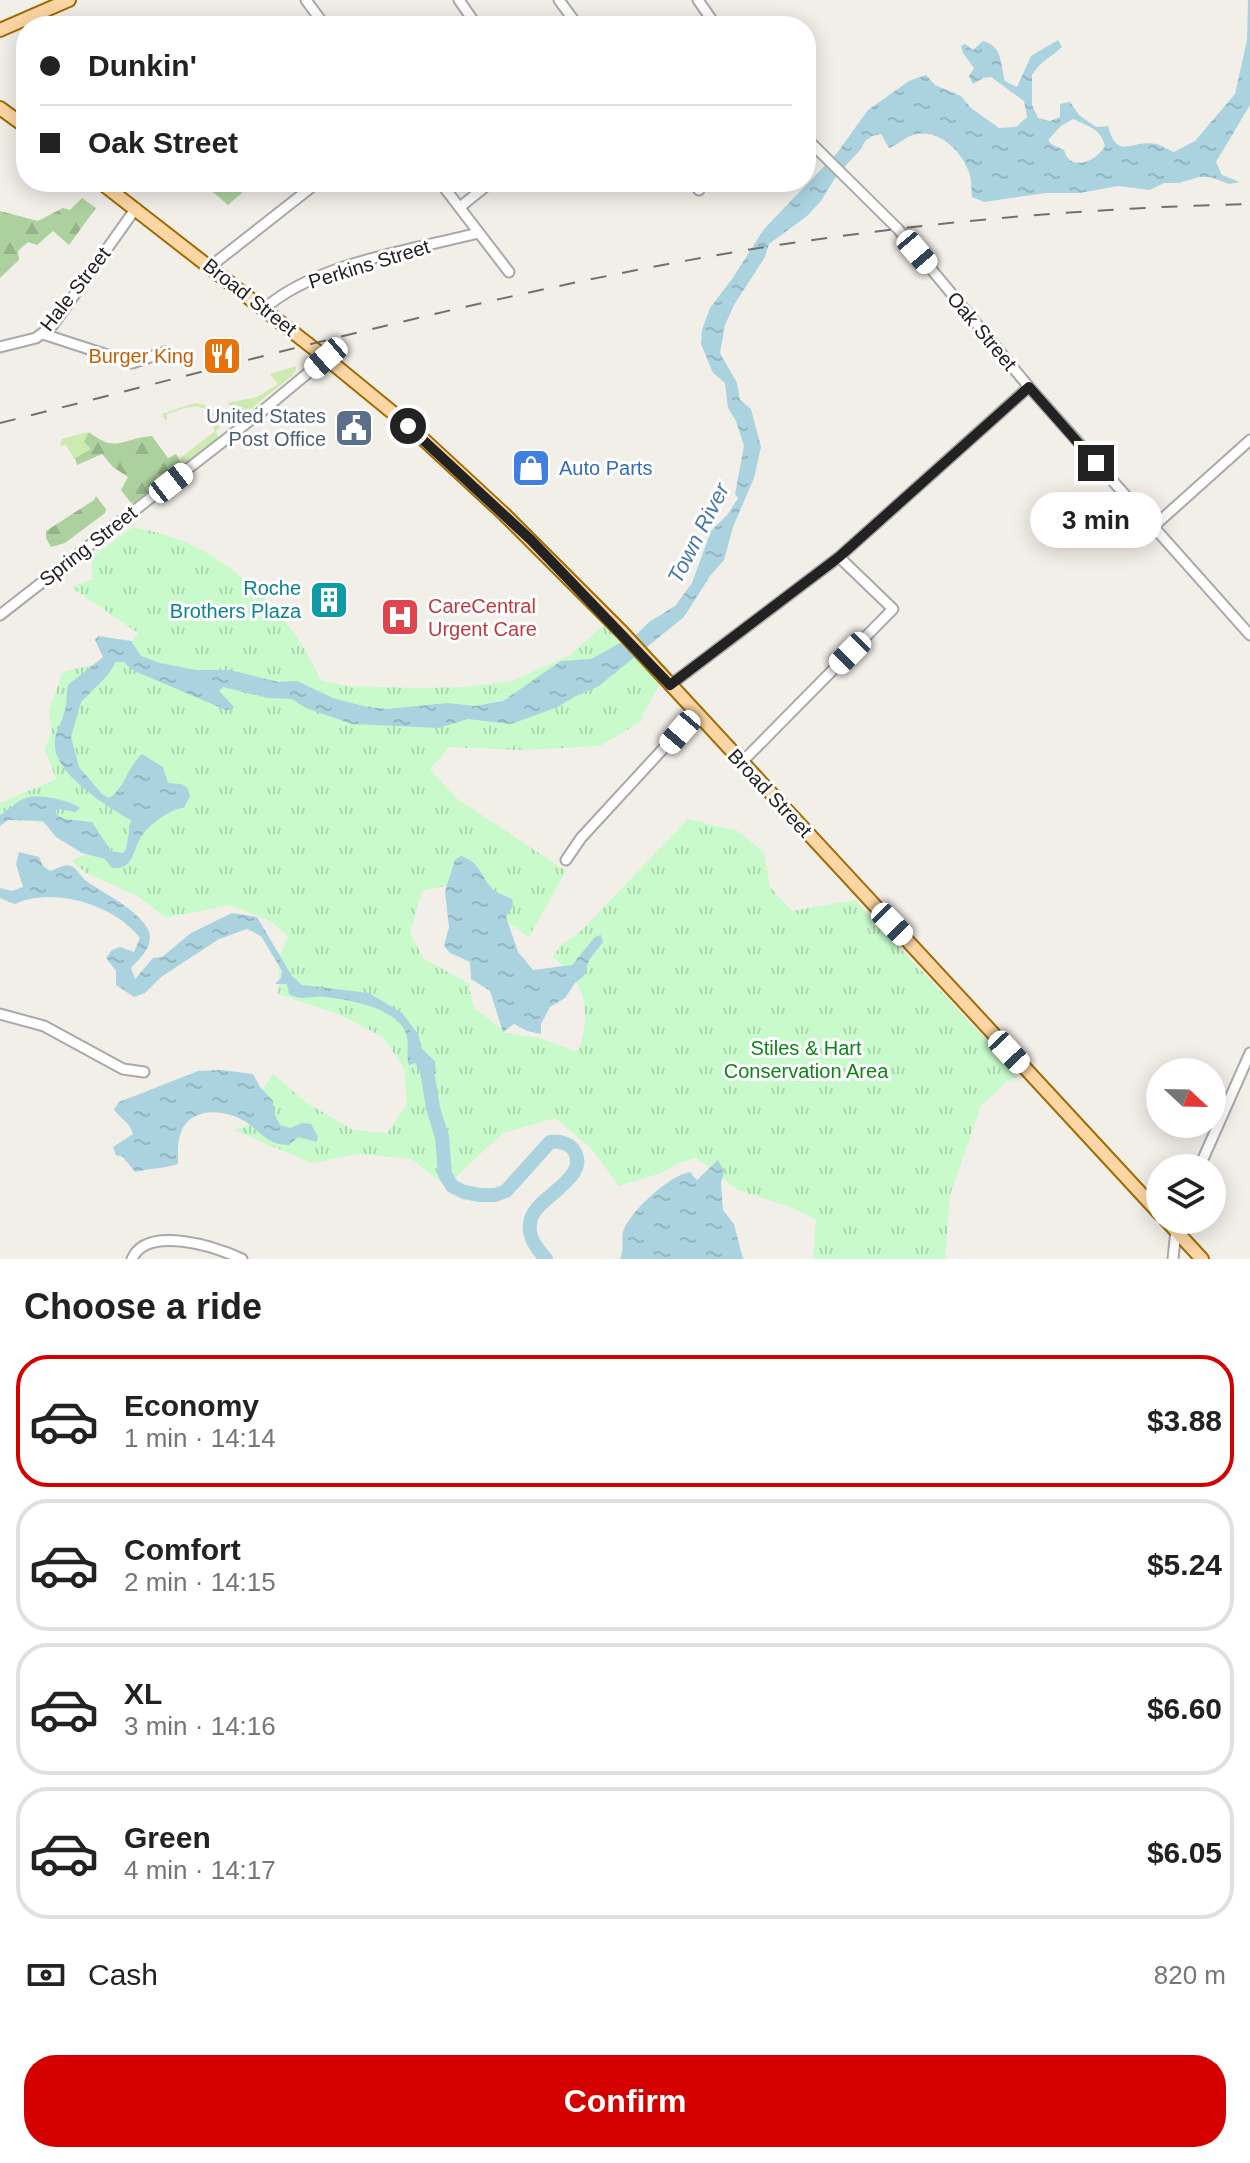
<!DOCTYPE html>
<html lang="en">
<head>
<meta charset="utf-8">
<style>
  body { margin:0; font-family:Arial,sans-serif; background:#f2f2f2; color:#222; height:100vh; display:flex; flex-direction:column; font-size:30px; white-space:nowrap }
  * { box-sizing:border-box; margin:0 }
  p { font-size:26px; color:#767676 }
  .icon { flex:none; width:44px; height:44px; fill:none; stroke:currentColor; stroke-width:2; stroke-linecap:round; stroke-linejoin:round }
  .map { position:relative; height:1259px; overflow:hidden }
  .panel { display:flex; flex-direction:column; background:#fff; flex:1 }
  .panel>* { flex:none }
  .hud { position:absolute; left:16px; top:16px; width:800px; height:176px; border-radius:32px; box-shadow:0 4px 20px #0003; display:grid; align-content:center; height:176px; padding:0 24px; background:#fff }
  .needle { width:52px; rotate:112deg }
  .tools { position:absolute; left:1146px; top:1058px; display:grid; gap:16px }
  .tools a { display:grid; place-items:center; width:80px; height:80px; border-radius:50%; background:#fff; box-shadow:0 4px 20px #0003; font-size:40px }
  .end { position:absolute; width:36px; height:36px; margin:-18px; border:10px solid #222; background:#fff; box-shadow:0 0 0 4px #fff }
  .from { border-radius:50% }
  .bubble { position:absolute; height:56px; border-radius:28px; background:#fff; box-shadow:0 4px 20px #0003; font-size:26px; font-weight:700; line-height:56px; text-align:center }
  .car { position:absolute; width:24px; height:48px; margin:-24px -12px; border-radius:10px; box-shadow:0 0 6px 2px #0007; background:linear-gradient(#fff 24%,#345 0 40%,#fff 0 76%,#345 0 86%,#fff 0) }
  .hud b { display:flex; align-items:center; gap:28px; height:76px; font-size:30px }
  .hud b+b { border-top:2px solid #e0e0e0 }
  .hud i { width:20px; height:20px; background:#222 }
  ul { padding:0; list-style:none }
  li { display:flex; align-items:center; gap:24px; height:132px; margin:0 16px 12px; padding:0 8px; border:4px solid #e0e0e0; border-radius:32px }
  li div { flex:1 }
  li b { display:block; font-size:30px }
  li em { font-style:normal; font-weight:700 }
  li.on { border-color:#d40000 }
  li>.icon { width:72px; height:72px; stroke-width:1.5 }
  h2 { padding:0 24px; font-size:36px; line-height:96px }
  .pay { display:flex; align-items:center; gap:20px; height:88px; padding:0 24px; font-size:30px }
  .pay p { margin-inline-start:auto }
  .cta { display:flex; gap:16px; margin-top:auto; padding:16px 24px }
  .cta a { flex:1; height:92px; border-radius:32px; background:#d40000; color:#fff; font-size:32px; font-weight:700; line-height:92px; text-align:center }
  .map>svg:first-child { display:block }
  .grass { fill:#cdebb0 }
  .forest { fill:url(#forest-firs) }
  .park { fill:url(#park-tufts) }
  .water { fill:url(#water-ripples); fill-rule:evenodd }
  .lines { fill:none; stroke-linecap:round; stroke-linejoin:round }
  .river { stroke:#aad3df; stroke-width:14 }
  .minor-casing { stroke:#a9a9a9; stroke-width:13 }
  .major-casing { stroke:#a06b00; stroke-width:16 }
  .minor { stroke:#fff; stroke-width:9 }
  .major { stroke:#fcd6a4; stroke-width:12 }
  .rail { stroke:#707070; stroke-width:2; stroke-dasharray:16 16; stroke-linecap:butt }
  .route { stroke:#222; stroke-width:10 }
  .labels { text-anchor:middle; stroke-width:6; stroke-linejoin:round; paint-order:stroke }
  .street-label { font-size:20px; fill:#222; stroke:#fff }
  .food-label { font-size:20px; fill:#c56008; stroke:#fff; text-anchor:end }
  .service-label { font-size:20px; fill:#4e5e75; stroke:#fff; text-anchor:end }
  .shop-label { font-size:20px; fill:#366cbe; stroke:#fff; text-anchor:start }
  .culture-label { font-size:20px; fill:#0d838f; stroke:#fff; text-anchor:end }
  .health-label { font-size:20px; fill:#be3a42; stroke:#fff; text-anchor:start }
  .park-label { font-size:20px; fill:#0c8416; stroke:#fff }
  .water-label { font-size:22px; font-style:italic; fill:#4a7aab; stroke:#fff }
</style>
</head>
<body>
<div class="map">
<svg width="1250" height="1259" viewBox="0 0 1250 1259">
  <defs>
    <pattern id="forest-firs" width="22" height="20" patternUnits="userSpaceOnUse" patternTransform="scale(2)"><rect width="22" height="20" fill="#add19e"/><path d="M5 1l3.5 6h-7zM16 11l3.5 6h-7z" fill="#95b388"/></pattern>
    <pattern id="park-tufts" width="24" height="20" patternUnits="userSpaceOnUse" patternTransform="scale(2)"><rect width="24" height="20" fill="#c8facc"/><path d="M3 7l-1-3M5 7V3M7 7l1-3M15 17l-1-3M17 17v-4M19 17l1-3" fill="none" stroke="#acd6af"/></pattern>
    <pattern id="water-ripples" width="26" height="14" patternUnits="userSpaceOnUse" patternTransform="scale(2)"><rect width="26" height="14" fill="#aad3df"/><path d="M2 4q2-2 4 0t4 0M15 11q2-2 4 0t4 0" fill="none" stroke="#92b5bf"/></pattern>
  </defs>
  <rect width="100%" height="100%" fill="#f2efe9"/>
  <path class="grass" d="M296,366V371L292,376L248,411L237,412L227,403L257,397L278,384L270,374Z
    M195,403L208,406L222,424L216,431L218,438L183,465L180,458L215,431L213,427L218,421C200,399 191,407 167,414V420H165L162,414Z
    M88,432L91,449L74,459L66,445L60,446L62,439Z"/>
  <path class="forest" d="M186,182H249L251,185L228,205L206,186Z
    M82,198L96,208L69,245L53,231L37,245L28,242L18,251L19,260L0,278V211L38,221L63,208L70,210Z
    M89,432C117,454 122,438 152,436L168,458L176,454L183,465L135,502L131,503L121,490L128,477L113,467L102,454L77,465L75,458L91,449L84,442Z
    M96,496L106,509L105,513L65,543L51,547L46,538V531L94,500Z"/>
  <path class="park" d="M133,527C146,530 161,533 174,538C235,559 297,621 320,680L346,686L417,688L464,687L512,681L570,655L611,619L669,668L642,716L643,720L600,746L523,750L449,747L430,769L456,798L566,871L529,937L489,909L460,883L422,891L410,933L423,958L468,983L474,1008L507,1033L540,1038L574,1051L579,1050C591,1010 587,985 553,957L561,945L582,930L688,819L738,831L764,853L770,887L792,911L855,900L1006,1061L1017,1078L1007,1081L981,1106L950,1195L945,1259H813L816,1220L794,1208L738,1190L696,1158L679,1163L658,1174L619,1186L591,1148L555,1118L503,1133L446,1186L411,1159L358,1154L312,1163L234,1130L272,1116L263,1089L273,1074L307,1103L353,1130L387,1133L407,1104L404,1068L383,1037L338,1014L278,994L280,956L288,936L270,921L230,905L166,918L139,897L86,873L71,860L90,854L65,829L0,813V803L56,779L45,750L52,730L49,710L63,672L119,658L138,633L71,587L93,579L91,558Z"/>
  <path class="water" d="M1248,0H1250V105L1216,162L1222,175L1240,182L1229,184L1210,177H1199L1179,183H1164L1150,190L1118,186L1080,193H1046L984,202L972,197C971,189 972,180 969,172C961,151 940,130 917,134C907,135 899,145 889,148L881,134L872,136L865,141L861,149L837,175L821,201L807,216L769,244L765,257L734,305L725,325L720,353L737,383L740,400L751,409L761,447L754,478L733,527L724,560L710,576L684,617L599,686L574,697L558,707L511,724L468,719L439,728L352,724L306,708L292,699L268,698L223,687L219,691L234,707L232,710H226L132,670L124,662H116L108,675L81,702L71,737L79,767L102,794L109,798C125,788 128,766 142,754L163,767L168,783L181,784L187,787L190,796L184,808C173,807 149,825 143,834C132,848 136,870 112,868L105,859L82,853L56,837L43,821L8,820L0,826V815C8,810 19,799 29,797C43,795 69,800 80,808L75,812L59,809L56,810V814L64,819L92,822L111,851L123,853L126,849L131,820C108,808 57,775 55,747C53,733 62,723 65,710C67,702 66,694 68,685L103,657L95,640L98,636L131,641L141,656L160,663L196,670H230L278,682L297,681L333,698L367,707L387,709L447,703L475,706L503,701L561,661L591,659L638,633L649,622L675,606L692,583L711,531L728,514L738,498L735,494L744,446L736,421L728,408L725,383L713,373L701,344L702,330L710,308L732,279L764,229L837,153L868,110L909,81L926,75L935,85L961,96L971,108L999,128L1016,127L1027,117L1024,101L991,77L983,78L973,84L969,76L974,68L963,53L961,46L965,44L973,50L983,41C1003,46 1000,64 1005,81L1017,87L1031,56L1058,40L1062,47C1053,56 1039,62 1032,75V105L1038,118L1050,121L1060,117V104L1070,102L1079,115L1096,127L1108,126C1118,162 1131,139 1156,144C1162,145 1168,150 1174,152L1195,141L1235,94L1247,40ZM1073,119C1088,126 1101,129 1105,146C1097,161 1070,173 1064,150L1051,144L1048,140L1061,126Z
    M19,852L39,857L43,866L50,871C58,869 65,862 73,867C78,870 81,877 86,881C102,892 150,916 150,937C150,950 139,959 131,968L135,979L153,958L162,957L191,933L232,913L257,917L292,976L302,985L369,993L402,1013L418,1034L422,1049L435,1061L436,1074L427,1071L416,1063L409,1065C405,1054 411,1040 404,1029C389,1006 350,1000 325,997C311,995 302,1002 289,994L287,984H275L281,978L282,971L261,936L247,929L219,939L161,977L145,993L134,997L116,985V971L106,958L112,950L120,947L134,952L140,938C115,905 53,886 15,904L0,898V888L12,891L23,887L16,864Z
    M461,856C482,863 481,879 494,890C498,894 507,896 512,899L513,906L506,917L518,952L533,970L572,965L595,937L601,935L603,942L589,960L584,976L575,983L565,998L550,1007L541,1024V1034L527,1031L514,1024L503,1032L490,991L471,979L470,962L450,953L444,946L449,927L445,891L455,860Z
    M221,1070L253,1074L260,1087L273,1101L274,1113L280,1125L290,1128L302,1123L311,1124L318,1137L317,1142L298,1137L289,1145C269,1146 261,1132 246,1122C226,1109 191,1106 181,1132C177,1142 178,1154 178,1164C163,1169 150,1168 135,1172L123,1157L116,1155L113,1147L133,1134C130,1122 120,1119 114,1109L119,1102L198,1071Z
    M718,1160L724,1171L721,1183L723,1210L734,1224L743,1259H620C625,1248 620,1238 624,1229C632,1210 670,1175 690,1172L697,1180Z"/>
  <g class="lines">
    <path class="river" d="M420,1056L427,1071L433,1108L442,1137L445,1174L452,1186L464,1192L480,1195H495L506,1191L550,1142C559,1141 567,1142 573,1149C593,1177 537,1196 531,1219C526,1236 536,1247 546,1259"/>
    <g class="minor-casing">
      <path id="minor" d="M306,0L325,26
        M459,0L477,26
        M559,0L578,26
        M698,0L716,26
        M806,138L898,229L1029,387L1250,635
        M440,182L509,272
        M693,182L699,190
        M460,207L491,182
        M211,266L318,182
        M265,308C317,263 412,250 478,233
        M43,334L132,363L165,352
        M0,347L36,338L53,325L136,208
        M1153,527L1250,440
        M0,615L261,412L326,358
        M670,685L839,557L1029,387
        M742,762L893,609L839,557
        M566,860L581,838L696,713
        M0,1014L44,1026L123,1069L144,1072
        M1199,1168L1250,1053
        M132,1259C147,1224 216,1247 242,1259
        M1173,1259L1177,1220"/>
    </g>
    <g class="major-casing">
      <path id="major" d="M0,30L69,0
        M0,108L26,127
        M100,182L326,358L409,426L504,514L622,632L1160,1214
        M1166,1220L1202,1259"/>
    </g>
    <use href="#minor" class="minor"/>
    <use href="#major" class="major"/>
    <path class="rail" d="M0,423C248,361 495,292 747,250C913,223 1082,208 1250,204"/>
  </g>
  <g class="lines">
    <path class="route" d="M408,426L531,540L670,685L839,557L1029,387L1096,463"/>
  </g>
  <defs>
    <g id="restaurant-square" transform="scale(2)"><rect x="-9" y="-9" width="18" height="18" rx="4" fill="#e8710a" stroke="#fff"/><path d="M-5-6h1v4h1v-4h1v4h1v-4h1v5L-1.5 .5V6h-2V.5L-5-1ZM5-6V6H3V1.5H1.5Q1.5-4 5-6Z" fill="#fff"/></g>
    <g id="civic-square" transform="scale(2)"><rect x="-9" y="-9" width="18" height="18" rx="4" fill="#5c6f8a" stroke="#fff"/><path d="M-.6-6.5H3V-4.5H.6V-3L4-1V1h2V6H-6V1h2V-1L-.6-3ZM-1.2 2.5V6h2.4V2.5Z" fill="#fff"/></g>
    <g id="shop-square" transform="scale(2)"><rect x="-9" y="-9" width="18" height="18" rx="4" fill="#3f7fe0" stroke="#fff"/><path d="M-5-2.5h2.3a2.7 3.5 0 0 1 5.4 0H5L5.5 6h-11ZM-1.5-2.5h3a1.5 2.3 0 0 0-3 0Z" fill="#fff"/></g>
    <g id="building-square" transform="scale(2)"><rect x="-9" y="-9" width="18" height="18" rx="4" fill="#0f9aa8" stroke="#fff"/><path d="M-4-6H4V6H1V3H-1V6H-4ZM-2.5-4.3h1.7v1.8h-1.7ZM.8-4.3h1.7v1.8H.8ZM-2.5-1h1.7V.8h-1.7ZM.8-1h1.7V.8H.8Z" fill="#fff"/></g>
    <g id="hospital-square" transform="scale(2)"><rect x="-9" y="-9" width="18" height="18" rx="4" fill="#e0444e" stroke="#fff"/><path d="M-5-5h3v3.5h4V-5h3V5h-3V1.5h-4V5h-3Z" fill="#fff"/></g>
  </defs>
  <g fill-rule="evenodd">
    <use href="#restaurant-square" x="222" y="356"/>
    <use href="#civic-square" x="354" y="428"/>
    <use href="#shop-square" x="531" y="468"/>
    <use href="#building-square" x="329" y="600"/>
    <use href="#hospital-square" x="400" y="617"/>
  </g>
  <g class="labels">
    <g class="street-label">
      <text transform="translate(369 264) rotate(-17)" y="7">Perkins Street</text>
      <text transform="translate(75 289) rotate(-52)" y="7">Hale Street</text>
      <text transform="translate(250 297) rotate(38)" y="7">Broad Street</text>
      <text transform="translate(982 331) rotate(50)" y="7">Oak Street</text>
      <text transform="translate(88 546) rotate(-38)" y="7">Spring Street</text>
      <text transform="translate(770 793) rotate(47)" y="7">Broad Street</text>
    </g>
    <g class="food-label">
      <text x="194" y="363">Burger King</text>
    </g>
    <g class="service-label">
      <text x="326" y="423">United States<tspan x="326" dy="23">Post Office</tspan></text>
    </g>
    <g class="shop-label">
      <text x="559" y="475">Auto Parts</text>
    </g>
    <g class="culture-label">
      <text x="301" y="595">Roche<tspan x="301" dy="23">Brothers Plaza</tspan></text>
    </g>
    <g class="health-label">
      <text x="428" y="613">CareCentral<tspan x="428" dy="23">Urgent Care</tspan></text>
    </g>
    <g class="park-label">
      <text x="806" y="1055">Stiles &amp; Hart<tspan x="806" dy="23">Conservation Area</tspan></text>
    </g>
    <g class="water-label">
      <text transform="translate(698 533) rotate(-63)" y="8">Town River</text>
    </g>
  </g>
</svg>
<div class="tools">
<a><svg class="needle" viewBox="-14 -14 28 28"><path d="M0-13l5 13h-10z" fill="#e53935"/><path d="M0 13l5-13h-10z" fill="#767676"/></svg></a>
<a><svg class="icon" aria-label="layers" viewBox="0 0 24 24"><path d="M12 4l9 5-9 5-9-5zM3 14l9 5 9-5"/></svg></a>
</div>
<i class="end from" style="left:408px;top:426px"></i>
<i class="end" style="left:1096px;top:463px"></i>
<div class="bubble" style="left:1030px;top:492px;width:132px">3 min</div>
<i class="car" style="left:917px;top:252px;rotate:140deg"></i>
<i class="car" style="left:326px;top:358px;rotate:229deg"></i>
<i class="car" style="left:171px;top:483px;rotate:52deg"></i>
<i class="car" style="left:850px;top:653px;rotate:225deg"></i>
<i class="car" style="left:680px;top:732px;rotate:221deg"></i>
<i class="car" style="left:892px;top:924px;rotate:136deg"></i>
<i class="car" style="left:1009px;top:1052px;rotate:137deg"></i>
<div class="hud">
<b><i class="from"></i>Dunkin'</b>
<b><i></i>Oak Street</b>
</div>
</div>
<section class="panel">
<h2>Choose a ride</h2>
<ul>
<li class="on"><svg class="icon" aria-label="car" viewBox="0 0 24 24"><path d="M5 17H2v-5l4-1 3-4h7l3 4 3 1v5h-3M9 17h6M6 11h13"/><circle cx="7" cy="17" r="2"/><circle cx="17" cy="17" r="2"/></svg><div><b>Economy</b><p>1 min · 14:14</p></div><em>$3.88</em></li>
<li><svg class="icon" aria-label="car" viewBox="0 0 24 24"><path d="M5 17H2v-5l4-1 3-4h7l3 4 3 1v5h-3M9 17h6M6 11h13"/><circle cx="7" cy="17" r="2"/><circle cx="17" cy="17" r="2"/></svg><div><b>Comfort</b><p>2 min · 14:15</p></div><em>$5.24</em></li>
<li><svg class="icon" aria-label="car" viewBox="0 0 24 24"><path d="M5 17H2v-5l4-1 3-4h7l3 4 3 1v5h-3M9 17h6M6 11h13"/><circle cx="7" cy="17" r="2"/><circle cx="17" cy="17" r="2"/></svg><div><b>XL</b><p>3 min · 14:16</p></div><em>$6.60</em></li>
<li><svg class="icon" aria-label="car" viewBox="0 0 24 24"><path d="M5 17H2v-5l4-1 3-4h7l3 4 3 1v5h-3M9 17h6M6 11h13"/><circle cx="7" cy="17" r="2"/><circle cx="17" cy="17" r="2"/></svg><div><b>Green</b><p>4 min · 14:17</p></div><em>$6.05</em></li>
</ul>
<div class="pay"><svg class="icon" aria-label="cash" viewBox="0 0 24 24"><path d="M3 7h18v10H3z"/><circle cx="12" cy="12" r="2"/></svg>Cash<p>820 m</p></div>
<div class="cta"><a>Confirm</a></div>
</section>
</body>
</html>
